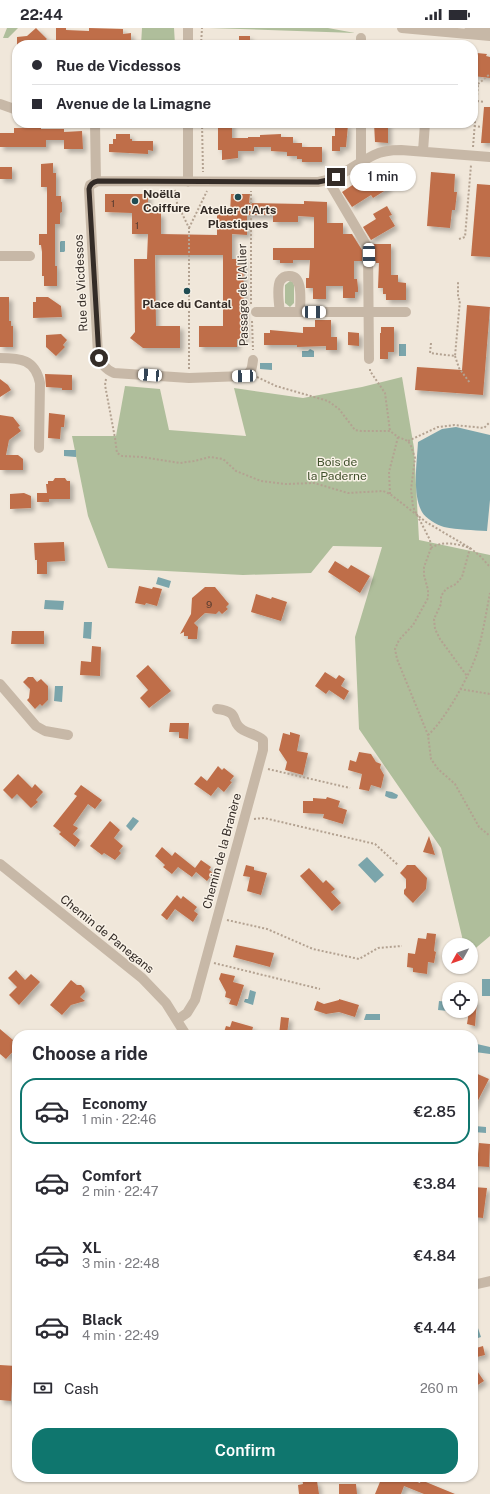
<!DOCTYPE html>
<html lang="en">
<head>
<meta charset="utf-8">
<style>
  body { margin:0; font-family:"Public Sans",sans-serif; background:#f2f2f3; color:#2b2b33; height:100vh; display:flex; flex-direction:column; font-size:15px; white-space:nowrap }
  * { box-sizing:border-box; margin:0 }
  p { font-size:13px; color:#7c7c81 }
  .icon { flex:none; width:22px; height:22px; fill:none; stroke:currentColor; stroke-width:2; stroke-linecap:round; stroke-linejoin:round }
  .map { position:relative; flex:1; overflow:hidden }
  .side { position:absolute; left:12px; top:1002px; width:466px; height:452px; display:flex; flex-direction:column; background:#fff; border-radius:16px; box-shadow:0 1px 3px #0004 }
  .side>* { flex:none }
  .guide { position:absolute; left:12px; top:12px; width:466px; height:88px; border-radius:16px; box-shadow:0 1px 3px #0004; display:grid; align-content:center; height:88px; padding:0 20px; background:#fff }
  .needle { width:26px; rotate:230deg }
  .buttons { position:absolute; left:442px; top:910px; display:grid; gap:8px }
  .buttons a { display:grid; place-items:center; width:36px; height:36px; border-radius:50%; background:#fff; box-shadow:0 1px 3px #0004; font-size:20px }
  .end { position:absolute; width:18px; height:18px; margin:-9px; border:5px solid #342c27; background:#fff; box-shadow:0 0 0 2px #fff }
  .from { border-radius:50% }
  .bubble { position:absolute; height:28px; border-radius:14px; background:#fff; box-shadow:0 1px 3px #0004; font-size:13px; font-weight:600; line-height:28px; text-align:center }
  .car { position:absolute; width:12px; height:24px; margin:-12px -6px; border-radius:5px; box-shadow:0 0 3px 1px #0007; background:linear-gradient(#fff 24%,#345 0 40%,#fff 0 76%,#345 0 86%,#fff 0) }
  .guide b { display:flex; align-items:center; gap:14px; height:38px; font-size:15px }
  .guide b+b { border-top:1px solid #e1e1e2 }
  .guide i { width:10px; height:10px; background:#2b2b33 }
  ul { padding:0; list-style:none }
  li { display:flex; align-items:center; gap:12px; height:66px; margin:0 8px 6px; padding:0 12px; border:2px solid transparent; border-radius:16px }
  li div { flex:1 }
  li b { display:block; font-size:15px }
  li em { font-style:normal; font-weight:600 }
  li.current { border-color:#0f766e }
  li>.icon { width:36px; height:36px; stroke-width:1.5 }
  h2 { padding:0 20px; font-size:18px; line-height:48px }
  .pay { display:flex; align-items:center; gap:10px; height:44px; padding:0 20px; font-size:15px }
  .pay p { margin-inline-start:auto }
  .action { display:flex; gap:8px; margin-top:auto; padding:8px 20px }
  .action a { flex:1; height:46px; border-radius:16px; background:#0f766e; color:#fff; font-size:16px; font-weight:600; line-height:46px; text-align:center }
  .status { display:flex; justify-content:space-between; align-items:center; height:28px; padding:0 20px; background:#fff; direction:ltr }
  .status svg { height:11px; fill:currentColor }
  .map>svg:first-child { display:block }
  .green { fill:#afbe9b }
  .water { fill:#7ba5ab }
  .building { fill:#bf6e49; filter:url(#shadow) }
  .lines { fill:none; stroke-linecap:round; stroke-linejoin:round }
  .path { stroke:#b3a291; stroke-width:2; stroke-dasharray:2 2; stroke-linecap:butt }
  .minor { stroke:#c7b8a7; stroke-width:10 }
  .route { stroke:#342c27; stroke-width:5 }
  .poi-dot { fill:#1f4b52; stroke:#f8f1e6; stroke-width:1.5 }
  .labels { text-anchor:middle; stroke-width:3; stroke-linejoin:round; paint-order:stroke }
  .number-label { font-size:10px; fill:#573c30 }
  .poi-label { font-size:12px; font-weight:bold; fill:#342c27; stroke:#f8f1e6 }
  .street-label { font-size:12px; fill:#342c27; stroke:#f8f1e6 }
  .park-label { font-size:12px; fill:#40502c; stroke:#f8f1e6 }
</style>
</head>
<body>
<div class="status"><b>22:44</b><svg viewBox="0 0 49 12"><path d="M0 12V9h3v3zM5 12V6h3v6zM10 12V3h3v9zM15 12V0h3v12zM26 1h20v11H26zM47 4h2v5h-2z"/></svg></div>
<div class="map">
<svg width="490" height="1466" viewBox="0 0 490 1466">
  <defs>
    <filter id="shadow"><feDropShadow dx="3.5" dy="3.5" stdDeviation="2" flood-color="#0004"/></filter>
  </defs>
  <rect width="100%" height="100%" fill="#f0e7da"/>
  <path class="green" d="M7,0H18L8,10H3Z
    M142,0H174L175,17H141Z
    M209,0H328L355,5Z
    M290,253L293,254L294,257V275L290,279L285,275V257Z
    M402,349L414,420L419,512L490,527V908L471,924V917H464L441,820L359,701L355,609L382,519L333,518L311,545L243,547L108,540L88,488L72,408H116L125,358L160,361L169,402L246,408L234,360L303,370L362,359Z"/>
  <path class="water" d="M401,138L402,144L392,146L391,139Z
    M61,213H65V223L64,224H60V214Z
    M399,316H406V328H399Z
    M310,321L314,323V329H302V323H308Z
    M260,335H272V342L260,341Z
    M456,399L490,407V472L487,503C473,502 458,502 444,499C437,497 425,490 422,484C412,466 417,434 418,414L442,401Z
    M64,422H76V429L64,428Z
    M158,549L171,553L169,560L156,556Z
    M45,572L64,573L63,582L44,581Z
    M84,594H92L91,611L83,610Z
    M55,658H63L62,674L54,673Z
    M386,763L392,764L398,767L397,770C393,772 389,770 385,768Z
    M133,789L139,793L131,803L126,798Z
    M367,829L384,847L375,855L358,837Z
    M482,951H490V968H482Z
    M250,962L256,964L253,977L244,974L245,971H248Z
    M439,973L449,974V983H458V984L438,982Z
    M366,986H380V992H364Z
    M477,1016L490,1019V1026L475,1024Z
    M475,1098L486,1099V1105L474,1104Z
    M477,1297L481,1309L475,1311L473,1298Z"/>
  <path class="building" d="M36,0L47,11L40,17H17V9L27,8Z
    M56,0H66V2L89,3V0L123,1V6L131,5V17L56,16Z
    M239,8H250V17H239Z
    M477,25L487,26L486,28L490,29V50L473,48V27L476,28Z
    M484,79H490V115H481Z
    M218,95H232V110H248V109H260V107L281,106V109H293V115H302V119H322V134H302V131H297V128H287V124L271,123V119H254V123H238V130L222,132V122H218Z
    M374,95H388V115L375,114Z
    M335,97H348L346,119H340V123H332V108H335Z
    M14,100H41V101H64V104L82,103L83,121H64V112H46V119H0V105H14Z
    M116,106H130V111H132V113H153V123L148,122V126L109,124V116H113V111H116Z
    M53,135V145H56V168H61V174H62V184L60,185V196H55V238H57V258H44V248H42V224L41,217H39V206H47V159H41V136Z
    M0,139H12V151H0Z
    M431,144L455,146L454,164H457L455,182H452L450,200L427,198Z
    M380,146L389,160L373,170L371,167L352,179L342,164L357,154L359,158Z
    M477,156L490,157V229L471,228Z
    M105,166H148V185H161V206L217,207V185H230L231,166H250L249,175L304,176V173L327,174V195H343V206H352L362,222V233H354V251H357L358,260V264H355V270H343V258H326V271H313V260H306V250H309L310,232H293V235H280V232H273V220H314V189L298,188V194H273V187H247V207L232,206V231H243L245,312L237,311V319H199V298H223V227H155L156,298H180V320H143L130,310L135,304L134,231H147L148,206H132V185L105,184Z
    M387,178L392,187L389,188L395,198L371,212L363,199L376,191L373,186Z
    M373,216H391V247H398V254L406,255V272H386V266H383V260H378L379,235H376V233H375L374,220Z
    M0,269H9V293H11V298H13V319H0Z
    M36,269H48L61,278L62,289L33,290V274H36Z
    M467,277L490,279L483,367L415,362L417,339L462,342Z
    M315,292H331V309H337V322H326V318L297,319V317H264V305H270V302L303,305V299H315Z
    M381,299H394V324H388V331H380V305H381Z
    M348,304L359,305V318L348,317Z
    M61,306L67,312L63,317L65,319L56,328L46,319V307Z
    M45,346L72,347V362H62V360L46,359Z
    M0,351L8,357L11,362L0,369Z
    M49,385L65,387L64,399H61L60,411L48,410Z
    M0,387L13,389L20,398L18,399L21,403L9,412L6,427H18L23,431V442H0Z
    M55,450H65L67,453H70V471H49V474H37V465H47L46,456H48V453H53Z
    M24,465L31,468V480L10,481V466Z
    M64,514L65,533L47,534V546H37V532H35L34,515Z
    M335,533L348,541L351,537L370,548L360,565L328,544Z
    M139,558L152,561L153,559L162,561L157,578L146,575L145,577L135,575Z
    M205,559H215L229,576L226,579L228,581L222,586L219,583L216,586L205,585L194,595L198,599L197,611H188V608H184V604L180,606L191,586L192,570Z
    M256,566L271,571L272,569L287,574L281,593L251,584Z
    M12,603H44V616H11Z
    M92,618L101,619L100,648L80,647L81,633L91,634Z
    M148,637L171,663L149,680L140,670L148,662L136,648Z
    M325,644L336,651L339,647L345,651L341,658L349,663L344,672L329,662L326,666L315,658Z
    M28,649H33L37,654L41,651L48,658V672L42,678L40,676L35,681L27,672L29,670L30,661L23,654Z
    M170,695H189L188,711L179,710V704H169Z
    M290,704L300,707L297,723L308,725L303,747L285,742L287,734L279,722L283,705L290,707Z
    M359,724L371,726L376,734L381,736L380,740L384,747L381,760L371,757L369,763L359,761L362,746L348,742L350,732L356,734Z
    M218,738L222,742L224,740L234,748L230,753L232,754L224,764L218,759L211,768L194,756L201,748L207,753Z
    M18,746L32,760L35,756L43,764L36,772L38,774L31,780L17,766L12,771L3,762Z
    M81,757L102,772L95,781L88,776L73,797L78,800L73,806L80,812L75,819L59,806L61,804L53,798L77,768L74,766Z
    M327,769L340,773L338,779L347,782L343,796L323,790L324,786L303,785V773H313V770L326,771Z
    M110,793L120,802L114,810L123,818L119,823L121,825L115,832L104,825L102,827L90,818Z
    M429,808L435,827L423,824Z
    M162,819L172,828L175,824L195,840L201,832L211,839L209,842L213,845L207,853L196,844L192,849L178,839L172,846L163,839L165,837L155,828Z
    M246,837L254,839V842L267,845L261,867L247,863L250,849L243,848Z
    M407,837H415L427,850L426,861L413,875L404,866V862L406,860V851L400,845Z
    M309,840L323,855L326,852L335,861L331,864L341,875L332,883L300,848Z
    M177,867L181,871L183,868L197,879L194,883L198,886L193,894L175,881L167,892L161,887Z
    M427,905L436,906L434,923L436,924L434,935L428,934L427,946L413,944V940L407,939L408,925L415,926L418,910L426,911Z
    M236,917L274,925L270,939L233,929Z
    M16,942L25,952L31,946L40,954L19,977L9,967L17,959L8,950Z
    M221,945L235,948L233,954L244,957L237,978L229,976L231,971L225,969L226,964L219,951Z
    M71,952L77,957H81L84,960L85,964L80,969L85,973L71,977L62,987L50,977Z
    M339,971L359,977L355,989L339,984L326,986L314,982L317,973L324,976L339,972Z
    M471,972H477L475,998L467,996L469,983H471Z
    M281,989L289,990L287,1007H279Z
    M232,993L253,999L251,1007H223L226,998L230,999Z
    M0,1001L13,1012L12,1014L17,1019L6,1031L0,1026Z
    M473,1044L489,1051L473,1082Z
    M479,1115L490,1116L489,1139L473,1138V1126H478Z
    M473,1159L487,1160L483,1190L473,1189Z
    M483,1318L485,1327L473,1330V1321Z
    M0,1337L16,1338L14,1354H12L11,1373L0,1372Z
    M473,1337L484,1353L473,1360Z
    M311,1449L312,1454L317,1453L319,1466H299L298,1457L303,1456L302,1450Z
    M382,1449H408L407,1450L420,1455L421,1452L455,1466H424L404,1458L401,1466H375Z
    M339,1456H356L357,1466H339Z"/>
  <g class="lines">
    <path class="path" d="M201,17L202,0
      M478,56L490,46
      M477,73L484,74
      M202,95L203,144
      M474,98L482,99
      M473,119L478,56L473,55
      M175,162L177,175L189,200V341
      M189,200L207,163
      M459,211L465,209L471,137
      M251,276V163
      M252,293L253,322
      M431,315L430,325L455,328L460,272L458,270V253
      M455,328L459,340L470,355
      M370,341V343L385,365L390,403
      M257,349L276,358L328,373L339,381L355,402L361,403H390L398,409L408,413L411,418L415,430L411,461L413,479L430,512L431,520L424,539V547L428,562V570L413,597L399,612L395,621L397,631L428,707L431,731L438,741L455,756L479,799L490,808
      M106,351L105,357L115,410L117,425L122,428L142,429L180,435L194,433L210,429L223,431L236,443L261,453L286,456L314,455L348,465L383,463L390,466L426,494L470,520L480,528L490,539
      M408,413L438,399L454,397L484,400L490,394
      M390,466L389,444L398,409
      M431,520C443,512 458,516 470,520L462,549L456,556L446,561L441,568V576L434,591L435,601L440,611L467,648
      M460,661L490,666
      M428,707C445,692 470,647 477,625C483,606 486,585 490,565
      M268,741L350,760
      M254,791L264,790L375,816L398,837
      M227,892L267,901L313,921L359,931L378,920L402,918
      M214,935L320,961"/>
    <path class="minor" d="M402,0L490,8
      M469,3L488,0
      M188,17V0
      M361,17V10
      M0,76L17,82
      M95,95L96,154
      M361,95V134
      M423,123L425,95
      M328,152L368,220L369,331
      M188,154V95
      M0,228H30
      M256,284H280
      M300,284C300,274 304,246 288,248C285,248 282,250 280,253C277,259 279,277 280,284H406
      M0,330C20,330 35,331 40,355L39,420
      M253,332C252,340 252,344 244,348L189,350L114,345C105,341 100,335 98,326L89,161L90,157L98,153L318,154C340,151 355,136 374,127C382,123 392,122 401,122L490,129
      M0,656L36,698L45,703L68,707
      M0,836L142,950L166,975L186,1007
      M177,992L187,985L195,972L263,722V712C257,706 250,706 243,702C229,694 242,684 217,681
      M473,1257L490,1253"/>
  </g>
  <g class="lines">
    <path class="route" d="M99,330L89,161C90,156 93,154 98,153L318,154L328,152L336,149"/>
  </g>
  <g class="poi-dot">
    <circle cx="238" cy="169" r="4"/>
    <circle cx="135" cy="173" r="4"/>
    <circle cx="187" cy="263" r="4"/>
  </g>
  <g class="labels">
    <g class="number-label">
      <text x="113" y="179">1</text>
      <text x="137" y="201">1</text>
      <text x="209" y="580">9</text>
    </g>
    <g class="poi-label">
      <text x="143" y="170" text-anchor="start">Noëlla<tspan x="143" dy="14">Coiffure</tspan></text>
      <text x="238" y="186">Atelier d'Arts<tspan x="238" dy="14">Plastiques</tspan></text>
      <text x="187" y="280">Place du Cantal</text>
    </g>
    <g class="street-label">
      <text transform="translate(81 255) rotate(-93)" y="4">Rue de Vicdessos</text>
      <text transform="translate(243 267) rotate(-91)" y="4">Passage de l'Allier</text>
      <text transform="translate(222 823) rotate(-75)" y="4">Chemin de la Branère</text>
      <text transform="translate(107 906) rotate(39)" y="4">Chemin de Panegans</text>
    </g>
    <g class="park-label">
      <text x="337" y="438">Bois de<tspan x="337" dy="14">la Paderne</tspan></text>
    </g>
  </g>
</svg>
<div class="buttons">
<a><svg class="needle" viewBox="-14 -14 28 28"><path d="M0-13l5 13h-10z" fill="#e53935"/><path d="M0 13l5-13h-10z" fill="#7c7c81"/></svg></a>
<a><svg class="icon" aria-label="locate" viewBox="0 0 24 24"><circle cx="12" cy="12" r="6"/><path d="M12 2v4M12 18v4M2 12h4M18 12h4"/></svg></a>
</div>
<i class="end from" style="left:99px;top:330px"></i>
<i class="end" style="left:336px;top:149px"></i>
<div class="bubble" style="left:350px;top:135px;width:66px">1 min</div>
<i class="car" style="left:369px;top:227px;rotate:180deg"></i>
<i class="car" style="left:314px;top:284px;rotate:90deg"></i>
<i class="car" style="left:150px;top:347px;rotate:274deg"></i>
<i class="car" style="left:244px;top:348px;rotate:268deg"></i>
<div class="guide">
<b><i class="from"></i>Rue de Vicdessos</b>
<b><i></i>Avenue de la Limagne</b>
</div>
<section class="side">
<h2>Choose a ride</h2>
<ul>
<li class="current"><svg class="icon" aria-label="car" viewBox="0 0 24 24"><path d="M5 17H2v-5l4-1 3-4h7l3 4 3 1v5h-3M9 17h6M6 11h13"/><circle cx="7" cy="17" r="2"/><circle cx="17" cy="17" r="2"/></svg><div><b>Economy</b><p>1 min · 22:46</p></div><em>€2.85</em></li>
<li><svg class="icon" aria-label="car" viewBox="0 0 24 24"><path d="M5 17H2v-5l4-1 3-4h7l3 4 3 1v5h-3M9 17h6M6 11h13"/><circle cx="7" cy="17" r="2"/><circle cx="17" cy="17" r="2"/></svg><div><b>Comfort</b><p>2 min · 22:47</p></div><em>€3.84</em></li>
<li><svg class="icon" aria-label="car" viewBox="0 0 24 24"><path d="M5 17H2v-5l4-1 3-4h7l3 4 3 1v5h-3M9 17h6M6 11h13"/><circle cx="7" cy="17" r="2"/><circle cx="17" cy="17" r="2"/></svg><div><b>XL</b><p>3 min · 22:48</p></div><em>€4.84</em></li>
<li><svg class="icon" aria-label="car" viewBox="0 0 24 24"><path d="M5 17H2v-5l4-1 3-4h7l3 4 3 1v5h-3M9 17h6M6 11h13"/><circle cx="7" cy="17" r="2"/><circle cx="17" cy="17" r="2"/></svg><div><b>Black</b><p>4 min · 22:49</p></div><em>€4.44</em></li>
</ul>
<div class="pay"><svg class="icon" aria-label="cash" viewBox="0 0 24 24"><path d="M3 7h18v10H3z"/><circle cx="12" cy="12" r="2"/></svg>Cash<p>260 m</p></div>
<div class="action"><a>Confirm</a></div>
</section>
</div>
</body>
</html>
